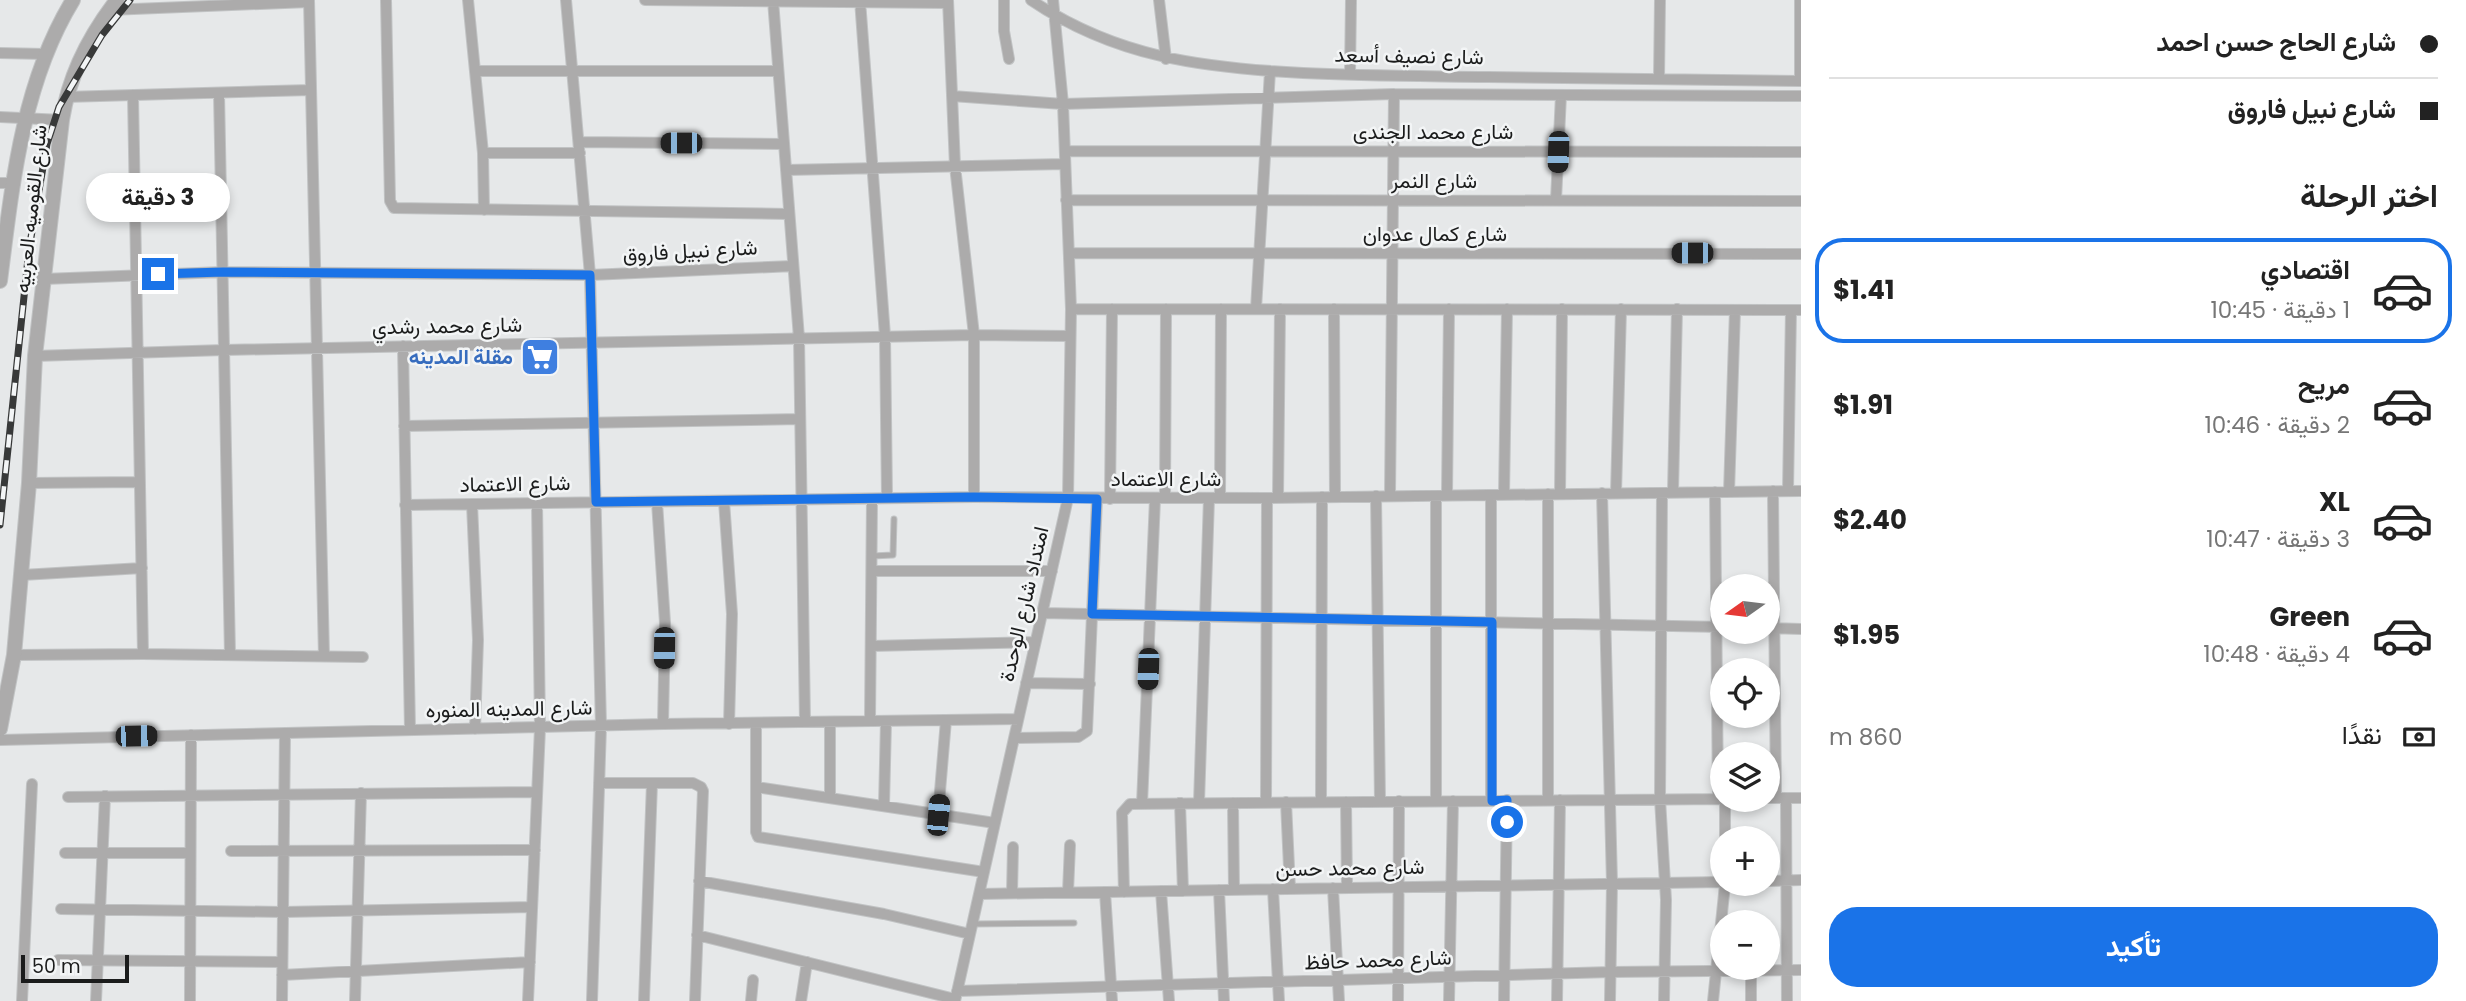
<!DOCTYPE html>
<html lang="ar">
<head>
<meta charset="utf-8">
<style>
  body { margin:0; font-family:Poppins,Vazirmatn,sans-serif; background:#f6f6f6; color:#222; direction:rtl; height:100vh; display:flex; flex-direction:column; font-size:26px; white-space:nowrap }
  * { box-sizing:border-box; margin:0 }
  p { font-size:23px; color:#767676 }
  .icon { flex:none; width:38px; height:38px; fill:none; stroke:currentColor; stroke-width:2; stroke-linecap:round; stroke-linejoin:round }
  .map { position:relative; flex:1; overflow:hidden; direction:ltr }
  .panel { display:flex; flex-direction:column; background:#fff; width:665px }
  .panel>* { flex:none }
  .guide { display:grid; align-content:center; height:154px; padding:0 28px; background:#fff }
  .needle { width:46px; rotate:256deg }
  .controls { position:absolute; left:1710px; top:574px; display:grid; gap:14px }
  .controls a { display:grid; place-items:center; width:70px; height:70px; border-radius:50%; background:#fff; box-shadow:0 4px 10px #0003; font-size:35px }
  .scale { position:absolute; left:21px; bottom:18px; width:108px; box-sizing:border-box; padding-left:7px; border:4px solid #1b1c1c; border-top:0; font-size:19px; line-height:24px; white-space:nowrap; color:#1b1c1c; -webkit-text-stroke:5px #f3f5f6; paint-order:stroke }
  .end { position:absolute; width:32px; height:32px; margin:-16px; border:9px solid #1a73e8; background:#fff; box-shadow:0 0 0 4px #fff }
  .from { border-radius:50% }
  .bubble { position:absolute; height:49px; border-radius:24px; background:#fff; box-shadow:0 4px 10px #0003; font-size:23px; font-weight:700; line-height:49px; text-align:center; direction:rtl }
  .car { position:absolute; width:21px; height:42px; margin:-21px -10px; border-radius:9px; box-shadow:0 0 5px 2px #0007; background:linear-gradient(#222 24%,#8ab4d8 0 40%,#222 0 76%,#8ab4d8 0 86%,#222 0) }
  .guide b { display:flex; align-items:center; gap:24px; height:66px; font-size:26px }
  .guide b+b { border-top:2px solid #e0e0e0 }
  .guide i { width:18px; height:18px; background:#222 }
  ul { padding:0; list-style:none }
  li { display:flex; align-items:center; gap:21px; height:105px; margin:0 14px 10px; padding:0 14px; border:4px solid transparent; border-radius:28px }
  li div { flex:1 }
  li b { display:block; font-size:26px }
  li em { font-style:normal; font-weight:700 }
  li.selected { border-color:#1a73e8 }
  li>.icon { width:63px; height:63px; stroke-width:1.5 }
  h2 { padding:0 28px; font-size:32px; line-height:84px }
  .pay { display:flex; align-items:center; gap:18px; height:77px; padding:0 28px; font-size:26px }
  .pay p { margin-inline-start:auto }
  .action { display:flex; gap:14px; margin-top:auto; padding:14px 28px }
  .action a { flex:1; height:80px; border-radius:28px; background:#1a73e8; color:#fff; font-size:28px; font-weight:700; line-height:80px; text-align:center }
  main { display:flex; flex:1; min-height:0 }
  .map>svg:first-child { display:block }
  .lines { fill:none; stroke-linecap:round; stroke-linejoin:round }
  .service-casing { stroke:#c1c3c4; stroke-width:7 }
  .minor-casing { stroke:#c1c3c4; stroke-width:12 }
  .tertiary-casing { stroke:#c1c3c4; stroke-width:16 }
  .service { stroke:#acabab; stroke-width:5 }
  .minor { stroke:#acabab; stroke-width:10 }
  .tertiary { stroke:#acabab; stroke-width:14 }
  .rail-casing { stroke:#383939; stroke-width:7 }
  .rail { stroke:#f3f5f6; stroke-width:4.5; stroke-dasharray:13; stroke-linecap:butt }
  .route { stroke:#1a73e8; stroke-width:9 }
  .labels { text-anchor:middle; stroke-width:5; stroke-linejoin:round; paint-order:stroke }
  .street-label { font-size:21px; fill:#1b1c1c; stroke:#f3f5f6 }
  .shop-label { font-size:21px; font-weight:bold; fill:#366cbe; stroke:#f3f5f6; text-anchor:end }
</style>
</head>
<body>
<main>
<section class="panel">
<div class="guide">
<b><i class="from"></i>شارع الحاج حسن احمد</b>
<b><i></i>شارع نبيل فاروق</b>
</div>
<h2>اختر الرحلة</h2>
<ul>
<li class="selected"><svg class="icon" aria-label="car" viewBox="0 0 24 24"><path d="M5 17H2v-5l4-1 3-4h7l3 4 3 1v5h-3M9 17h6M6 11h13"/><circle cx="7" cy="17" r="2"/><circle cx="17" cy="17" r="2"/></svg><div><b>اقتصادي</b><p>1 دقيقة · 10:45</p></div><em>$1.41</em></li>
<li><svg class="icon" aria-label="car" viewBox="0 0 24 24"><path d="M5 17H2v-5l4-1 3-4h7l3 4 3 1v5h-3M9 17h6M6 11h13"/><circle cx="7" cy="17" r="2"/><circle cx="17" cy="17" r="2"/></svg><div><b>مريح</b><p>2 دقيقة · 10:46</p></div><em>$1.91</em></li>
<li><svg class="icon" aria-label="car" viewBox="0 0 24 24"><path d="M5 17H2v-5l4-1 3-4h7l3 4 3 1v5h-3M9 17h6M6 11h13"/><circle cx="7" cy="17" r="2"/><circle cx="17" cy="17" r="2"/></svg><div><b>XL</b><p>3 دقيقة · 10:47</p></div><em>$2.40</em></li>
<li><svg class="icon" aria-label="car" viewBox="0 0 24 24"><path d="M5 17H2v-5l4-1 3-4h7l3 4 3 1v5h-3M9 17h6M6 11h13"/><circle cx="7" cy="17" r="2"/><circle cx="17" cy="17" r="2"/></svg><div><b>Green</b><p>4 دقيقة · 10:48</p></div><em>$1.95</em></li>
</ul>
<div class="pay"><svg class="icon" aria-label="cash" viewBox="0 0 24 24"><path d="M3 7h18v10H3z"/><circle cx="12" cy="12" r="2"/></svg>نقدًا<p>860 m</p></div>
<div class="action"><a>تأكيد</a></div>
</section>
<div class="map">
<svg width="1801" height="1001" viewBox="0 0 1801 1001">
  <rect width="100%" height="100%" fill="#e6e8e9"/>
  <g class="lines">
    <g class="service-casing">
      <path id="service" d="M872,556L893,555L894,519
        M972,924L1074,923"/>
    </g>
    <g class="minor-casing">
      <path id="minor" d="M309,0L324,656
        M386,0L390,201L394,208L789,214
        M468,0L483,153L484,210
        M566,0L590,275L601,726L592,1001
        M645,0L948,3
        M773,0L799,338L805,722
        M860,0L885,336L887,498
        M948,0L955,166L974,335V497
        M1004,0V31L1009,59
        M1031,0C1115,57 1203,68 1303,73C1365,76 1426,76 1488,77C1592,78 1697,80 1801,81
        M1159,0L1166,59
        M109,10L309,2
        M0,53L45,54
        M475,71H778
        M1350,75L1351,0
        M1659,79L1660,0
        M1800,81V0
        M219,93L230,655
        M133,95L143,654
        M952,96L1063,104L1394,94L1801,96
        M65,97L311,90
        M0,117L62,120
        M579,142L784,144
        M1065,151L1801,152
        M483,153H580
        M786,170L1065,164
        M0,183H15
        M1066,200L1801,201
        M1556,200L1561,95
        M1069,253L1801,254
        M44,279L223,272L590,275L793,266
        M1071,309L1801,310
        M1256,309L1270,71
        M1334,309L1335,497
        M403,346L410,730
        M35,356L224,350L974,335L1070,336
        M404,426L800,419
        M29,483L140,482
        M1773,491L1776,798
        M1788,491L1791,310
        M1673,492L1677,309
        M1715,492L1718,799
        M1729,492L1735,310
        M1602,493L1612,883L1610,1001
        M1616,493L1621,309
        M1662,493L1660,799L1666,900L1664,1001
        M1548,494V800
        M1560,494L1562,309
        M1447,495L1449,309
        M1491,495V801
        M1504,495L1507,309
        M1376,496L1380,802
        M1390,496L1394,94
        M1436,496V801
        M1165,498L1166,309
        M1220,498L1221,309
        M1278,498L1280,309
        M1110,499L1112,309
        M724,501L732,614L729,724
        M657,502L665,623L663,724
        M472,504L478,640L475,729
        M405,505L974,497L1267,498L1801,491
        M872,571H1052
        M22,575L142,568
        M1042,613L1722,627
        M1770,628L1801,629
        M871,646L1035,642
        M14,655L143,654L363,657
        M1026,683L1090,684
        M870,721L872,499
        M756,723V832L758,837L984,872
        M1014,738L1078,737L1087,731L1097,499
        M0,740L663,724L1018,719
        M599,783H693L701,787L703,791L695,1001
        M756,787L995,823
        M68,797L537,792
        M830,798V722
        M1768,798H1801
        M1786,798L1787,1001
        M1725,800V838
        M1286,802L1290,889
        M1321,802L1322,497
        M1346,802L1347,888
        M1180,803L1183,891
        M1199,803L1209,498
        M1233,803L1234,890
        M1266,803L1267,498
        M1142,804L1155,499
        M884,806L886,721
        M938,815L946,720
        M231,851L535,850
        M65,853H190
        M699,881L884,914L970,934
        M1768,881L1801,880
        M1333,888L1339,1001
        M1273,889L1279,1001
        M1219,890L1224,1001
        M1161,891L1169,1001
        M1068,892L1070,845
        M1105,892L1112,1001
        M1124,892L1122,813L1130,804L1722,799
        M1012,893L1013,847
        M979,894L1722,882
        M61,909L283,912L532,907
        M697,935L955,999
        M58,960L282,962
        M1751,968V1001
        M282,975L530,962
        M957,991L1611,972L1801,970
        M22,1001L32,784
        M96,1001L105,796
        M190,1001L191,735
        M282,1001L285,733
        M355,1001L361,793
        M528,1001L540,728L537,503
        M644,1001L652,783
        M751,1001L753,980
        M801,1001L807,962
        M955,1001L1068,498L1071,309L1063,104L1053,0
        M1398,1001L1399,801
        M1449,1001L1453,801
        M1504,1001L1507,800
        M1557,1001L1560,800
        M1713,1001L1725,884"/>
    </g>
    <g class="tertiary-casing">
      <path id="tertiary" d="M0,281C12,186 22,83 73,0
        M0,729L14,655L29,483L35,356L62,120C69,75 89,36 117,0"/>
    </g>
    <use href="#service" class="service"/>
    <use href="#minor" class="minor"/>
    <use href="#tertiary" class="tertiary"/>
    <g class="rail-casing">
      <path id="rail" d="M0,525L29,249L47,144L59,107L102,35L130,0"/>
    </g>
    <use href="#rail" class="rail"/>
  </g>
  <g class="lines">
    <path class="route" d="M158,274L223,272L590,275L596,502L974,497L1097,499L1092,614L1492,622V801L1507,800V822"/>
  </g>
  <defs>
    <g id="supermarket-square" transform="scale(2.0125)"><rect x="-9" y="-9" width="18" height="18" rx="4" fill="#3f7fe0" stroke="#f3f5f6"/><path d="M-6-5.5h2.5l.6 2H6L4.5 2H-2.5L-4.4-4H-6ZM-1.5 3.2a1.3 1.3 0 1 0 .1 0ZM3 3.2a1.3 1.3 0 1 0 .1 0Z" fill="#fff"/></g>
  </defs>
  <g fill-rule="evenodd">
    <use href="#supermarket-square" x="540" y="357"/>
  </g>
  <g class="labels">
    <g class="street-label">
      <text transform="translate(1409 56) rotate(1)" y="7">شارع نصيف أسعد</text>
      <text x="1433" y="139">شارع محمد الجندى</text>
      <text x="1434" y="188">شارع النمر</text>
      <text transform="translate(31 209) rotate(-84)" y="7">شارع القوميه العربيه</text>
      <text x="1435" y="241">شارع كمال عدوان</text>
      <text transform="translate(690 251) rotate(-3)" y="7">شارع نبيل فاروق</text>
      <text transform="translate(447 326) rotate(-1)" y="7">شارع محمد رشدي</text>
      <text x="1166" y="486">شارع الاعتماد</text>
      <text transform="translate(515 484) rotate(-1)" y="7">شارع الاعتماد</text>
      <text transform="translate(1024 604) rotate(-77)" y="7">امتداد شارع الوحدة</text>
      <text transform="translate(509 709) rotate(-1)" y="7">شارع المدينه المنوره</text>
      <text transform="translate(1350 868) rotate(-1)" y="7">شارع محمد حسن</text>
      <text transform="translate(1378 960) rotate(-2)" y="7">شارع محمد حافظ</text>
    </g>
    <g class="shop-label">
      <text x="513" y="364">مقلة المدينه</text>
    </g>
  </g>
</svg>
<div class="controls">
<a><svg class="needle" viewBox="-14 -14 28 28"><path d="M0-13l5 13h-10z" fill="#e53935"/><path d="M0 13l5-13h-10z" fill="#767676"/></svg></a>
<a><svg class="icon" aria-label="locate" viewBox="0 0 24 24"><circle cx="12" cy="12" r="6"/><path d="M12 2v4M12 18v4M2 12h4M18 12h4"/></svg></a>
<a><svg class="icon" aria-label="layers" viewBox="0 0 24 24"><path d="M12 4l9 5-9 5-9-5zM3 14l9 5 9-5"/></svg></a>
<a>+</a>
<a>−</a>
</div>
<div class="scale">50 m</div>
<i class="end from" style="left:1507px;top:822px"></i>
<i class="end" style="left:158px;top:274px"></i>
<div class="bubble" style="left:86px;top:173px;width:144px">3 دقيقة</div>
<i class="car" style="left:681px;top:143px;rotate:270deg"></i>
<i class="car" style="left:1558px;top:152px;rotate:182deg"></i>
<i class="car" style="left:1692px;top:253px;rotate:270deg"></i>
<i class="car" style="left:664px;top:648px;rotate:181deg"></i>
<i class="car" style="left:1148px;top:669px;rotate:182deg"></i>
<i class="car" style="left:136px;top:736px;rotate:89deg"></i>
<i class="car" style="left:938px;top:815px;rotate:5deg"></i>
</div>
</main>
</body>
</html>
